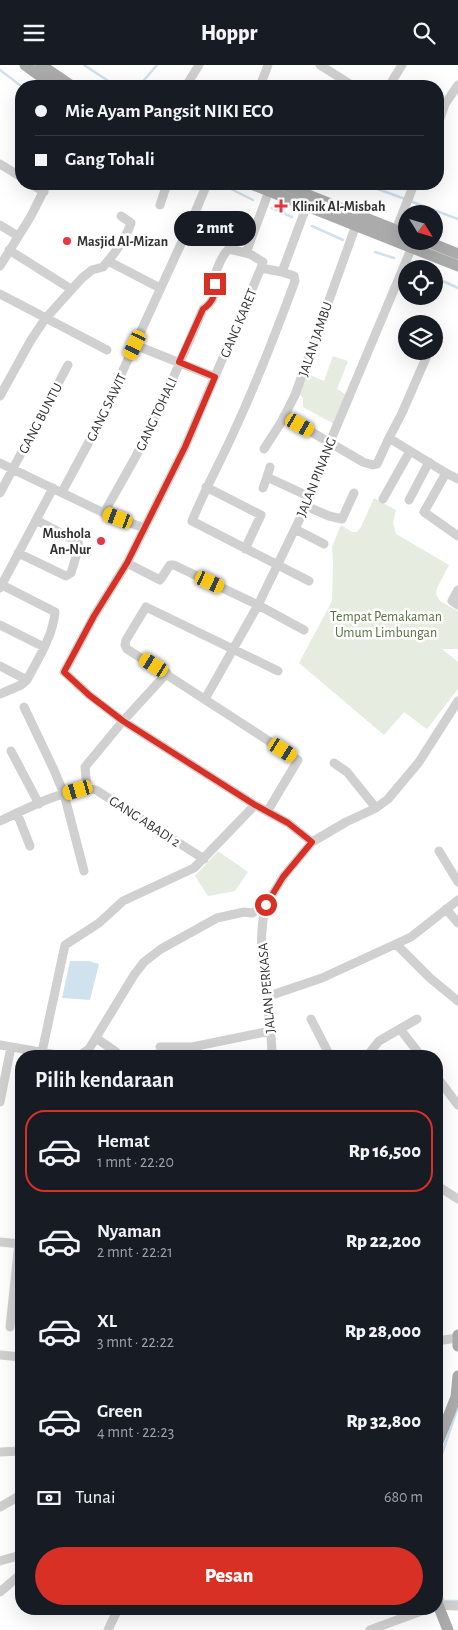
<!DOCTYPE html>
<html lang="id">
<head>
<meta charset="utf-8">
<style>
  body { margin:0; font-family:"Alegreya Sans",sans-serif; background:#20242c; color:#f1f3f6; height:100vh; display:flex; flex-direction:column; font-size:19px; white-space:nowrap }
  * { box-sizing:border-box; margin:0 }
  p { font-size:16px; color:#9ea1a6 }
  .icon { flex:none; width:28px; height:28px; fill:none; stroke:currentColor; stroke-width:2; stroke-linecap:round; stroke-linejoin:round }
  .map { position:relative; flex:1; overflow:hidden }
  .side { position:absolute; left:15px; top:985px; width:428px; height:565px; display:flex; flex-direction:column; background:#171b24; border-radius:20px; box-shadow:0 5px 20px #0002 }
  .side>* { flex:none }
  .top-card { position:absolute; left:15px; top:15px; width:429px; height:110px; border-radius:20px; box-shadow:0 5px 20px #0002; display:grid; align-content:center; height:110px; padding:0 20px; background:#171b24 }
  .needle { width:32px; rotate:127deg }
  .fabs { position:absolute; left:398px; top:140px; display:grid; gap:10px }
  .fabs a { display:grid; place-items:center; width:45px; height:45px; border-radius:50%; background:#171b24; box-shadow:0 5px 20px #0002; font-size:25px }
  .end { position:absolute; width:22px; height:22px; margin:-11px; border:6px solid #d93025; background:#fff; box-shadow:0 0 0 2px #fff }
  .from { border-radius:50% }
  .bubble { position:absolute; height:35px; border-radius:18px; background:#171b24; box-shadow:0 5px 20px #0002; font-size:16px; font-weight:800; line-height:35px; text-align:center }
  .car { position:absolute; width:15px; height:30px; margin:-15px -8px; border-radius:6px; box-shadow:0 0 4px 1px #0007; background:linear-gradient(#f5c518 24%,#345 0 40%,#f5c518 0 76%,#345 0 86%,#f5c518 0) }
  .top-card b { display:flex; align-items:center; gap:18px; height:48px; font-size:19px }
  .top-card b+b { border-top:1px solid #363941 }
  .top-card i { width:12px; height:12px; background:#f1f3f6 }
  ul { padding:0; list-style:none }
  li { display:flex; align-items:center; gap:15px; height:82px; margin:0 10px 8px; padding:0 10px; border:2px solid transparent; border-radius:20px }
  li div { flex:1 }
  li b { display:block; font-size:19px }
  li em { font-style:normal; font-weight:800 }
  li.active { border-color:#d93025 }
  li>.icon { width:45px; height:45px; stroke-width:1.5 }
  h2 { padding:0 20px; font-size:22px; line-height:60px }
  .pay { display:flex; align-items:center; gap:12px; height:55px; padding:0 20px; font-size:19px }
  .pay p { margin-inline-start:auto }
  .cta { display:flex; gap:10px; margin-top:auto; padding:10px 20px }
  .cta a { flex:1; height:58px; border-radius:30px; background:#d93025; color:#fff; font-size:20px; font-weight:800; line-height:58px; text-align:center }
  header { display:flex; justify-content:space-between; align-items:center; height:65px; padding:0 20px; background:#171b24; font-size:22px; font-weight:800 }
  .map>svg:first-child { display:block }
  .green { fill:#e6ecdf }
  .water { fill:#cfe2ee }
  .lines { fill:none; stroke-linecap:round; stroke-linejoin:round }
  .stream { stroke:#cfe2ee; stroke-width:2.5 }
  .minor { stroke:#d0d0d0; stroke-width:9 }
  .major { stroke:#ababab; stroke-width:11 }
  .route { stroke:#d93025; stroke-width:6 }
  .poi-dot { fill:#e63946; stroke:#fff; stroke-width:2 }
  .labels { text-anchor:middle; stroke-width:5; stroke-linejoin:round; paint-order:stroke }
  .poi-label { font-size:14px; font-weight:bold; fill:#333; stroke:#fff; text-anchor:start }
  .street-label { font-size:14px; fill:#333; stroke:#fff }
  .park-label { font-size:14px; fill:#56703f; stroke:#fff }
</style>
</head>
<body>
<header><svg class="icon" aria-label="menu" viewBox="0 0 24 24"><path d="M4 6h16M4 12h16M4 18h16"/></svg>Hoppr<svg class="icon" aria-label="search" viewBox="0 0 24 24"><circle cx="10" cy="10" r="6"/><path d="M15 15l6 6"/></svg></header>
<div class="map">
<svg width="458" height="1565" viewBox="0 0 458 1565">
  <rect width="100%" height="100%" fill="#fff"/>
  <path class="green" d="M333,291L348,296L337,324L348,331L336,360L303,342V333L298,328L305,308L324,316Z
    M374,433L396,445L393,458L396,469L449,500L437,523L436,529L440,536L458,546V584H442L458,597V624L427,664L404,647L384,670L299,598L332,536L333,498L332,482L341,460L352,467H357L361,462Z
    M218,786L248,807L235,826L208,831L195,811Z"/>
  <path class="water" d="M70,896H89L99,899L90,935L62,933Z"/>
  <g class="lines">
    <path class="stream" d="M84,0L116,21
      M0,5L21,21
      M139,21L157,0
      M364,119L405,134
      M231,124L253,135
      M410,136L458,154
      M272,143L292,152
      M312,161L343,175
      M375,187L394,193
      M434,212L458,223
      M436,1406L458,1342
      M436,1429L442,1532L444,1537
      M445,1536H458"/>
    <path class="minor" d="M320,0L353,21
      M186,21L199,0
      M260,21L268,0
      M389,21L402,0
      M438,59L445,39L458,20
      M0,99L21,112
      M31,119L44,127
      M160,140L167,119
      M307,140L282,207L261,203L185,382L127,498L94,551L64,607L89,630L123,656L255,740L288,758L312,777
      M0,160L18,171
      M396,165L414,119
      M9,185L71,224
      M246,188L269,126
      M108,196C118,184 126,173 131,158L121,151
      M0,201L31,151L47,119
      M282,207L294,211L295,216C277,265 258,314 236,362C222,394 205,424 192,456L309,516
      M0,229L107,285
      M135,280L215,312
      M0,331L31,275L45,254L82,213L92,205L103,202L108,196L160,223
      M284,351L363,397L373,400L377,399L389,373L446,408L424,447L458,471
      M389,373L402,348L429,286
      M264,384L282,356L295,330L356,160
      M0,398L104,448L144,463
      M270,402L267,412L310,432
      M446,408L458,414
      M206,422L261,450L245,484
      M263,423L267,412
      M62,427L97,362L191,157L207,119
      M0,428L68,300
      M383,434L410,386
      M409,435L429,397
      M306,441L329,451L342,454L354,428
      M104,448L135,393L164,334L203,244C215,236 215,229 214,216C214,209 223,188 229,184L250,189L263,197L261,203
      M295,464L324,479
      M18,488L66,511L71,508L79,482L78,477L36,455
      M127,498L160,515L170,500H174L258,540L304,565
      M2,520L55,547C53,571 38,594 27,615
      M0,523L53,423
      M458,525L452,536L458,540
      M0,560L44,582
      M0,601L27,615L21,620L0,629
      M205,634L258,540L306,441L330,377L412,182
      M24,642L54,705L64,729L84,806
      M11,686L39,739
      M334,698L347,707L376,743
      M87,723L85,702L123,656L167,608
      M267,747L298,695L127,584L125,580L126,575L146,542L278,606
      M17,748L30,781
      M0,756C22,746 73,719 96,725L204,794
      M439,786L458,817
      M266,840C253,890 272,942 272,991
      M446,844L458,858
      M396,879L430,913L458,936
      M266,932L322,913L411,872L458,835
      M311,954L330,991
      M400,964L421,991
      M96,973L116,987L118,991
      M0,980L63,991
      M160,982H192L270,966
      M42,987L65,880L99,858L123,836L194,803L255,740
      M79,991L89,984L134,910L144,897L161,884L217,853L244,847L252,848L266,840L283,812L312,777L346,757L376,743L388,734L419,697L458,636
      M367,991L379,976L417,954
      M436,1011L458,1040
      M0,1037L11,982
      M436,1120L458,1134
      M0,1177L21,1179
      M10,1262L19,1178
      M436,1276L458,1273
      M0,1290L21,1292
      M0,1387L21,1386
      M0,1442L21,1430
      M0,1496L21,1490
      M0,1527L21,1509
      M436,1540L458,1541
      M108,1565L118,1544
      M370,1565L427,1544"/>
    <path class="major" d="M25,0L54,21
      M41,0L72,21
      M251,119L458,201
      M281,119L406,169
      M426,176L458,189
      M458,1270V1281
      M436,1382L456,1332L458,1311
      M436,1528L438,1540L448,1565"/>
  </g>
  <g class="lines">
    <path class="route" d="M215,219C217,229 211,239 203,244L179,297L215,312L185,382L127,498L94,551L64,607L89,630L123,656L255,740L288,758L312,777L283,812L266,840"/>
  </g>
  <g class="poi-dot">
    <path d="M278.5 133.5h5v5h5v5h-5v5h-5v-5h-5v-5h5z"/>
    <circle cx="67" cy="176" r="5"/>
    <circle cx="101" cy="476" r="5"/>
  </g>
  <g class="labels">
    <g class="poi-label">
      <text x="292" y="146">Klinik Al-Misbah</text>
      <text x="77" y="181">Masjid Al-Mizan</text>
      <text x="91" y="473" text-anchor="end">Mushola<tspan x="91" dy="16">An-Nur</tspan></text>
    </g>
    <g class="street-label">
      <text transform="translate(238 258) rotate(-67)" y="5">GANG KARET</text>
      <text transform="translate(315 274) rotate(-71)" y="5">JALAN JAMBU</text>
      <text transform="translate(106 342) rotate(-64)" y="5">GANG SAWIT</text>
      <text transform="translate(156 349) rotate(-65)" y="5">GANG TOHALI</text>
      <text transform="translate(40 353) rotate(-62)" y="5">GANG BUNTU</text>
      <text transform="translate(316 412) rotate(-68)" y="5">JALAN PINANG</text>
      <text transform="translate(145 756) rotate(33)" y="5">GANG ABADI 2</text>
      <text transform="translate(266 923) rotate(-95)" y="5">JALAN PERKASA</text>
    </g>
    <g class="park-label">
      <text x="386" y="556">Tempat Pemakaman<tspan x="386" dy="16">Umum Limbungan</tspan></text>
    </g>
  </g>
</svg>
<div class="fabs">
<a><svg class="needle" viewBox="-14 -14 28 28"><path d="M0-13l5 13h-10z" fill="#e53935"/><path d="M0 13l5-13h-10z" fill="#9ea1a6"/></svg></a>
<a><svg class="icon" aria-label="locate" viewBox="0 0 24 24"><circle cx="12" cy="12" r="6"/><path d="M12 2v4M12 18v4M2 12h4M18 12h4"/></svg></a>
<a><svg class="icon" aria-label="layers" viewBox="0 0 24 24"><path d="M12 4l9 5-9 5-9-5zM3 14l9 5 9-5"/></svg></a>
</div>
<i class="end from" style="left:266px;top:840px"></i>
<i class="end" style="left:215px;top:219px"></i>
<div class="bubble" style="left:174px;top:146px;width:82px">2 mnt</div>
<i class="car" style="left:135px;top:280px;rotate:205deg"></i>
<i class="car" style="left:300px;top:360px;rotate:120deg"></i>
<i class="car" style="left:118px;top:453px;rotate:291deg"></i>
<i class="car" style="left:210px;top:517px;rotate:115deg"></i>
<i class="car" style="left:154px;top:600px;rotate:302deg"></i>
<i class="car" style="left:283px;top:685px;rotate:123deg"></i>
<i class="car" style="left:78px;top:725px;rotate:254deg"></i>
<div class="top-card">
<b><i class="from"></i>Mie Ayam Pangsit NIKI ECO</b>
<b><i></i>Gang Tohali</b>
</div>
<section class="side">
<h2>Pilih kendaraan</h2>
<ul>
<li class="active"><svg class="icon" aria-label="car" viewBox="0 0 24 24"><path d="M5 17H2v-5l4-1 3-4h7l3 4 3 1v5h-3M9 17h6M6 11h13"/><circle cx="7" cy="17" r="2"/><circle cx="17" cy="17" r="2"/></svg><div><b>Hemat</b><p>1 mnt · 22:20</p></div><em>Rp 16,500</em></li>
<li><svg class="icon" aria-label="car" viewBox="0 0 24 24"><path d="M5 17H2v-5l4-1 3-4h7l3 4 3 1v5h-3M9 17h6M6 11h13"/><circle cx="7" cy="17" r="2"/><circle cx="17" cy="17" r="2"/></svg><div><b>Nyaman</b><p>2 mnt · 22:21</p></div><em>Rp 22,200</em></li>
<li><svg class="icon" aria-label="car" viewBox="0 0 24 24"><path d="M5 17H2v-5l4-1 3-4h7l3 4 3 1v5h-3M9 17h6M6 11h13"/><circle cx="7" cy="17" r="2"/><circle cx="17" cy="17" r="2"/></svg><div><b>XL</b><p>3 mnt · 22:22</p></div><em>Rp 28,000</em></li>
<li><svg class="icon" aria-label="car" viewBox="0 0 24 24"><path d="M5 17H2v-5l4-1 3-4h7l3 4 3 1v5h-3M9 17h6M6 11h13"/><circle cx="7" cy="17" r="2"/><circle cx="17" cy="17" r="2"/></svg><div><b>Green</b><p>4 mnt · 22:23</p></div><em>Rp 32,800</em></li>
</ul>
<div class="pay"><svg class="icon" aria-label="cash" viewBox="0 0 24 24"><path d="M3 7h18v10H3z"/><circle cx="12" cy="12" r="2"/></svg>Tunai<p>680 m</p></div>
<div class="cta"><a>Pesan</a></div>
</section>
</div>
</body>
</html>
